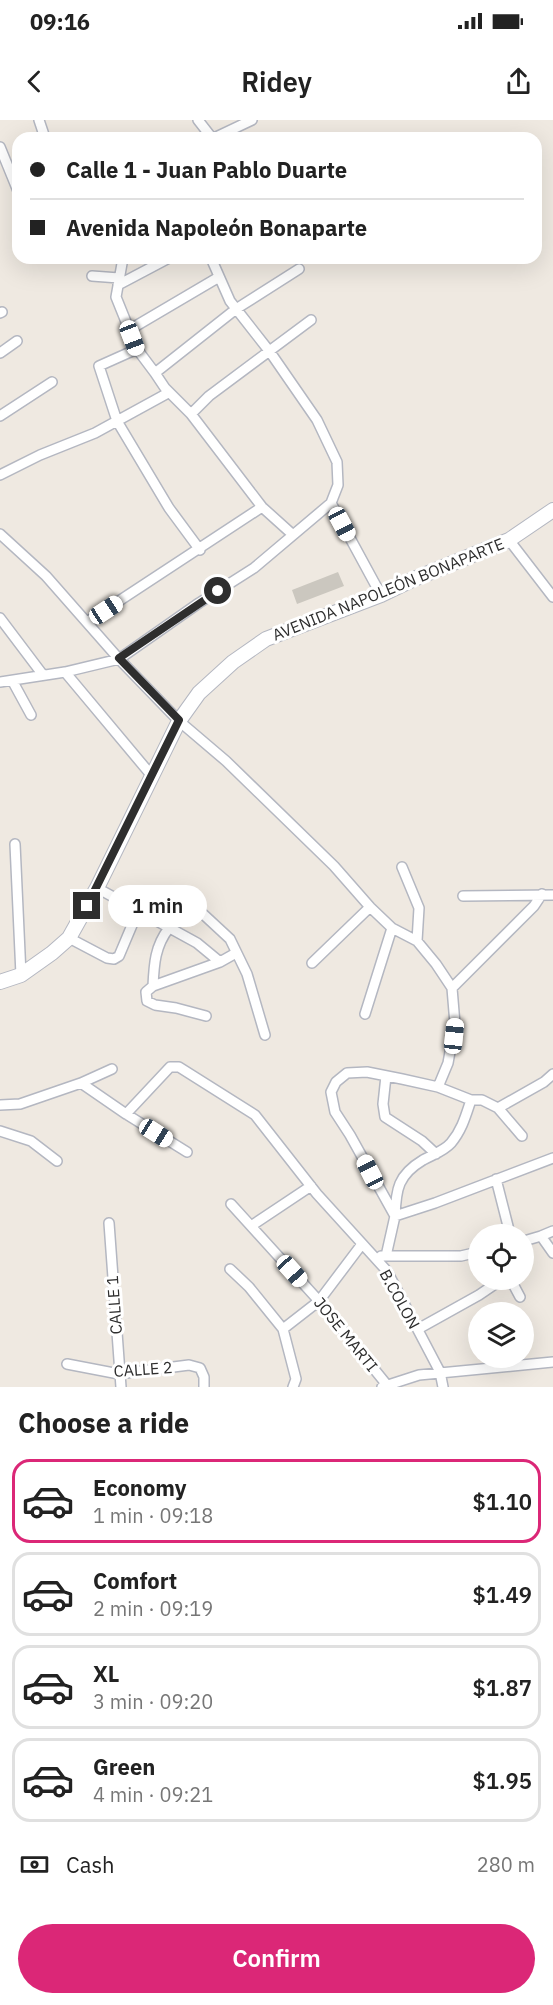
<!DOCTYPE html>
<html lang="en">
<head>
<meta charset="utf-8">
<style>
  body { margin:0; font-family:"IBM Plex Sans",sans-serif; background:#f2f2f2; color:#222; height:100vh; display:flex; flex-direction:column; font-size:22px; white-space:nowrap }
  * { box-sizing:border-box; margin:0 }
  p { font-size:20px; color:#767676 }
  .icon { flex:none; width:33px; height:33px; fill:none; stroke:currentColor; stroke-width:2; stroke-linecap:round; stroke-linejoin:round }
  .map { position:relative; height:1267px; overflow:hidden }
  .details { display:flex; flex-direction:column; background:#fff; flex:1 }
  .details>* { flex:none }
  .banner { position:absolute; left:12px; top:12px; width:530px; height:132px; border-radius:18px; box-shadow:0 6px 24px #0002; display:grid; align-content:center; height:132px; padding:0 18px; background:#fff }
  .fabs { position:absolute; left:468px; top:1104px; display:grid; gap:12px }
  .fabs a { display:grid; place-items:center; width:66px; height:66px; border-radius:50%; background:#fff; box-shadow:0 6px 24px #0002; font-size:30px }
  .end { position:absolute; width:27px; height:27px; margin:-14px; border:8px solid #2e2e2e; background:#fff; box-shadow:0 0 0 3px #fff }
  .from { border-radius:50% }
  .bubble { position:absolute; height:42px; border-radius:21px; background:#fff; box-shadow:0 6px 24px #0002; font-size:20px; font-weight:600; line-height:42px; text-align:center }
  .car { position:absolute; width:18px; height:36px; margin:-18px -9px; border-radius:8px; box-shadow:0 0 4px 2px #0007; background:linear-gradient(#fff 24%,#345 0 40%,#fff 0 76%,#345 0 86%,#fff 0) }
  .banner b { display:flex; align-items:center; gap:21px; height:57px; font-size:22px }
  .banner b+b { border-top:2px solid #e0e0e0 }
  .banner i { width:15px; height:15px; background:#222 }
  ul { padding:0; list-style:none }
  li { display:flex; align-items:center; gap:18px; height:84px; margin:0 12px 9px; padding:0 6px; border:3px solid #e0e0e0; border-radius:18px }
  li div { flex:1 }
  li b { display:block; font-size:22px }
  li em { font-style:normal; font-weight:600 }
  li.on { border-color:#db2777 }
  li>.icon { width:54px; height:54px; stroke-width:1.5 }
  h2 { padding:0 18px; font-size:27px; line-height:72px }
  .pay { display:flex; align-items:center; gap:15px; height:66px; padding:0 18px; font-size:22px }
  .pay p { margin-inline-start:auto }
  .cta { display:flex; gap:12px; margin-top:auto; padding:12px 18px }
  .cta a { flex:1; height:69px; border-radius:36px; background:#db2777; color:#fff; font-size:24px; font-weight:600; line-height:69px; text-align:center }
  .status { display:flex; justify-content:space-between; align-items:center; height:42px; padding:0 30px; background:#fff; direction:ltr }
  .status svg { height:16px; fill:currentColor }
  header { display:flex; justify-content:space-between; align-items:center; height:78px; padding:0 18px; background:#fff; font-size:27px; font-weight:600 }
  .map>svg:first-child { display:block }
  .building { fill:#cbc7bf }
  .lines { fill:none; stroke-linecap:round; stroke-linejoin:round }
  .minor-casing { stroke:#b4b7c1; stroke-width:12 }
  .secondary-casing { stroke:#b4b7c1; stroke-width:16 }
  .minor { stroke:#fff; stroke-width:9 }
  .secondary { stroke:#fff; stroke-width:14 }
  .route { stroke:#2e2e2e; stroke-width:8 }
  .labels { text-anchor:middle; stroke-width:6; stroke-linejoin:round; paint-order:stroke }
  .street-label { font-size:16px; fill:#2e2e2e; stroke:#fff }
</style>
</head>
<body>
<div class="status"><b>09:16</b><svg viewBox="0 0 49 12"><path d="M0 12V9h3v3zM5 12V6h3v6zM10 12V3h3v9zM15 12V0h3v12zM26 1h20v11H26zM47 4h2v5h-2z"/></svg></div>
<header><svg class="icon" aria-label="back" viewBox="0 0 24 24"><path d="M15 5l-7 7 7 7"/></svg>Ridey<svg class="icon" aria-label="share" viewBox="0 0 24 24"><path d="M12 15V3M7 8l5-5 5 5M5 13v7h14v-7"/></svg></header>
<div class="map">
<svg width="553" height="1267" viewBox="0 0 553 1267">
  <rect width="100%" height="100%" fill="#efe9e1"/>
  <path class="building" d="M338,452L344,466L297,484L292,470Z"/>
  <g class="lines">
    <g class="minor-casing">
      <path id="minor" d="M39,0L45,18
        M198,0L212,18
        M214,18L252,0
        M0,27L18,71
        M123,138L116,177L137,229L155,253L165,268L191,294L262,387L292,414
        M92,156L119,158
        M118,165L169,138
        M0,193L2,192
        M129,210L219,157
        M137,229L99,246L117,301L169,388L200,430
        M0,233L17,221
        M155,253L236,189L299,149
        M191,294L209,276L311,200
        M0,296L52,262
        M0,355L40,335L95,313L168,273
        M331,383L381,475
        M0,414L46,456L119,539L179,601L226,641L334,746L370,787L392,808L417,821L436,844L452,868L455,904L448,943L438,967
        M509,420L553,477
        M0,498L43,555
        M87,502L262,387
        M65,552L152,656
        M0,562L65,552L119,539L199,483L254,448L331,383L338,365L337,342L317,300L270,232L230,181L211,138
        M13,562L31,595
        M15,724L21,855
        M402,747L419,788L417,821
        M97,768L197,823L220,842L236,833
        M463,776L553,775
        M189,781L230,819L247,854L265,915
        M69,818L107,838L114,839L119,836L138,791
        M312,843L370,787
        M153,866C154,844 155,826 169,808
        M452,868L534,786L542,774
        M365,894L392,808
        M206,896L176,888L155,885L147,881L146,872L153,866L220,842
        M386,956L383,984L385,997L422,1021L436,1034
        M81,963L112,949
        M471,980C466,995 462,1010 451,1023C444,1031 432,1035 423,1040C398,1055 396,1069 395,1096L435,1083L553,1038
        M0,985L20,984L81,963L126,994L187,1032
        M498,988L544,962L553,954
        M126,994L170,947H179L255,995L317,1074L387,1151L440,1252L443,1267
        M0,1011L31,1021L57,1041
        M496,1059L510,1114
        M231,1084L319,1181L387,1265
        M109,1103L121,1267
        M251,1106L311,1066
        M541,1116L553,1133
        M524,1121L541,1116L553,1111
        M381,1136H461L478,1132
        M386,1136L395,1096L350,1015L335,992L331,972L336,962L347,953L367,952L402,959L438,967L471,980H482L498,988L522,1016
        M230,1149L249,1167L283,1209L296,1259L293,1267
        M511,1160L520,1177
        M283,1209L319,1181L362,1124
        M418,1209L479,1175L501,1160
        M67,1244L119,1254L189,1245L200,1248L204,1257V1267
        M382,1267L419,1255L553,1242"/>
    </g>
    <g class="secondary-casing">
      <path id="secondary" d="M0,862L21,855L52,833L69,818L97,768L179,601L199,573L233,542L266,519L381,475L414,459L509,420L553,390"/>
    </g>
    <use href="#minor" class="minor"/>
    <use href="#secondary" class="secondary"/>
  </g>
  <g class="lines">
    <path class="route" d="M87,786L179,600L119,538L218,471"/>
  </g>
  <g class="labels">
    <g class="street-label">
      <text transform="translate(388 469) rotate(-22)" y="6">AVENIDA NAPOLEÓN BONAPARTE</text>
      <text transform="translate(400 1179) rotate(61)" y="6">B.COLON</text>
      <text transform="translate(114 1185) rotate(-94)" y="6">CALLE 1</text>
      <text transform="translate(346 1214) rotate(51)" y="6">JOSE MARTI</text>
      <text transform="translate(143 1249) rotate(-4)" y="6">CALLE 2</text>
    </g>
  </g>
</svg>
<div class="fabs">
<a><svg class="icon" aria-label="locate" viewBox="0 0 24 24"><circle cx="12" cy="12" r="6"/><path d="M12 2v4M12 18v4M2 12h4M18 12h4"/></svg></a>
<a><svg class="icon" aria-label="layers" viewBox="0 0 24 24"><path d="M12 4l9 5-9 5-9-5zM3 14l9 5 9-5"/></svg></a>
</div>
<i class="end from" style="left:218px;top:471px"></i>
<i class="end" style="left:87px;top:786px"></i>
<div class="bubble" style="left:108px;top:765px;width:99px">1 min</div>
<i class="car" style="left:132px;top:218px;rotate:159deg"></i>
<i class="car" style="left:342px;top:404px;rotate:152deg"></i>
<i class="car" style="left:106px;top:490px;rotate:57deg"></i>
<i class="car" style="left:454px;top:916px;rotate:6deg"></i>
<i class="car" style="left:156px;top:1013px;rotate:122deg"></i>
<i class="car" style="left:370px;top:1052px;rotate:333deg"></i>
<i class="car" style="left:292px;top:1151px;rotate:138deg"></i>
<div class="banner">
<b><i class="from"></i>Calle 1 - Juan Pablo Duarte</b>
<b><i></i>Avenida Napoleón Bonaparte</b>
</div>
</div>
<section class="details">
<h2>Choose a ride</h2>
<ul>
<li class="on"><svg class="icon" aria-label="car" viewBox="0 0 24 24"><path d="M5 17H2v-5l4-1 3-4h7l3 4 3 1v5h-3M9 17h6M6 11h13"/><circle cx="7" cy="17" r="2"/><circle cx="17" cy="17" r="2"/></svg><div><b>Economy</b><p>1 min · 09:18</p></div><em>$1.10</em></li>
<li><svg class="icon" aria-label="car" viewBox="0 0 24 24"><path d="M5 17H2v-5l4-1 3-4h7l3 4 3 1v5h-3M9 17h6M6 11h13"/><circle cx="7" cy="17" r="2"/><circle cx="17" cy="17" r="2"/></svg><div><b>Comfort</b><p>2 min · 09:19</p></div><em>$1.49</em></li>
<li><svg class="icon" aria-label="car" viewBox="0 0 24 24"><path d="M5 17H2v-5l4-1 3-4h7l3 4 3 1v5h-3M9 17h6M6 11h13"/><circle cx="7" cy="17" r="2"/><circle cx="17" cy="17" r="2"/></svg><div><b>XL</b><p>3 min · 09:20</p></div><em>$1.87</em></li>
<li><svg class="icon" aria-label="car" viewBox="0 0 24 24"><path d="M5 17H2v-5l4-1 3-4h7l3 4 3 1v5h-3M9 17h6M6 11h13"/><circle cx="7" cy="17" r="2"/><circle cx="17" cy="17" r="2"/></svg><div><b>Green</b><p>4 min · 09:21</p></div><em>$1.95</em></li>
</ul>
<div class="pay"><svg class="icon" aria-label="cash" viewBox="0 0 24 24"><path d="M3 7h18v10H3z"/><circle cx="12" cy="12" r="2"/></svg>Cash<p>280 m</p></div>
<div class="cta"><a>Confirm</a></div>
</section>
</body>
</html>
